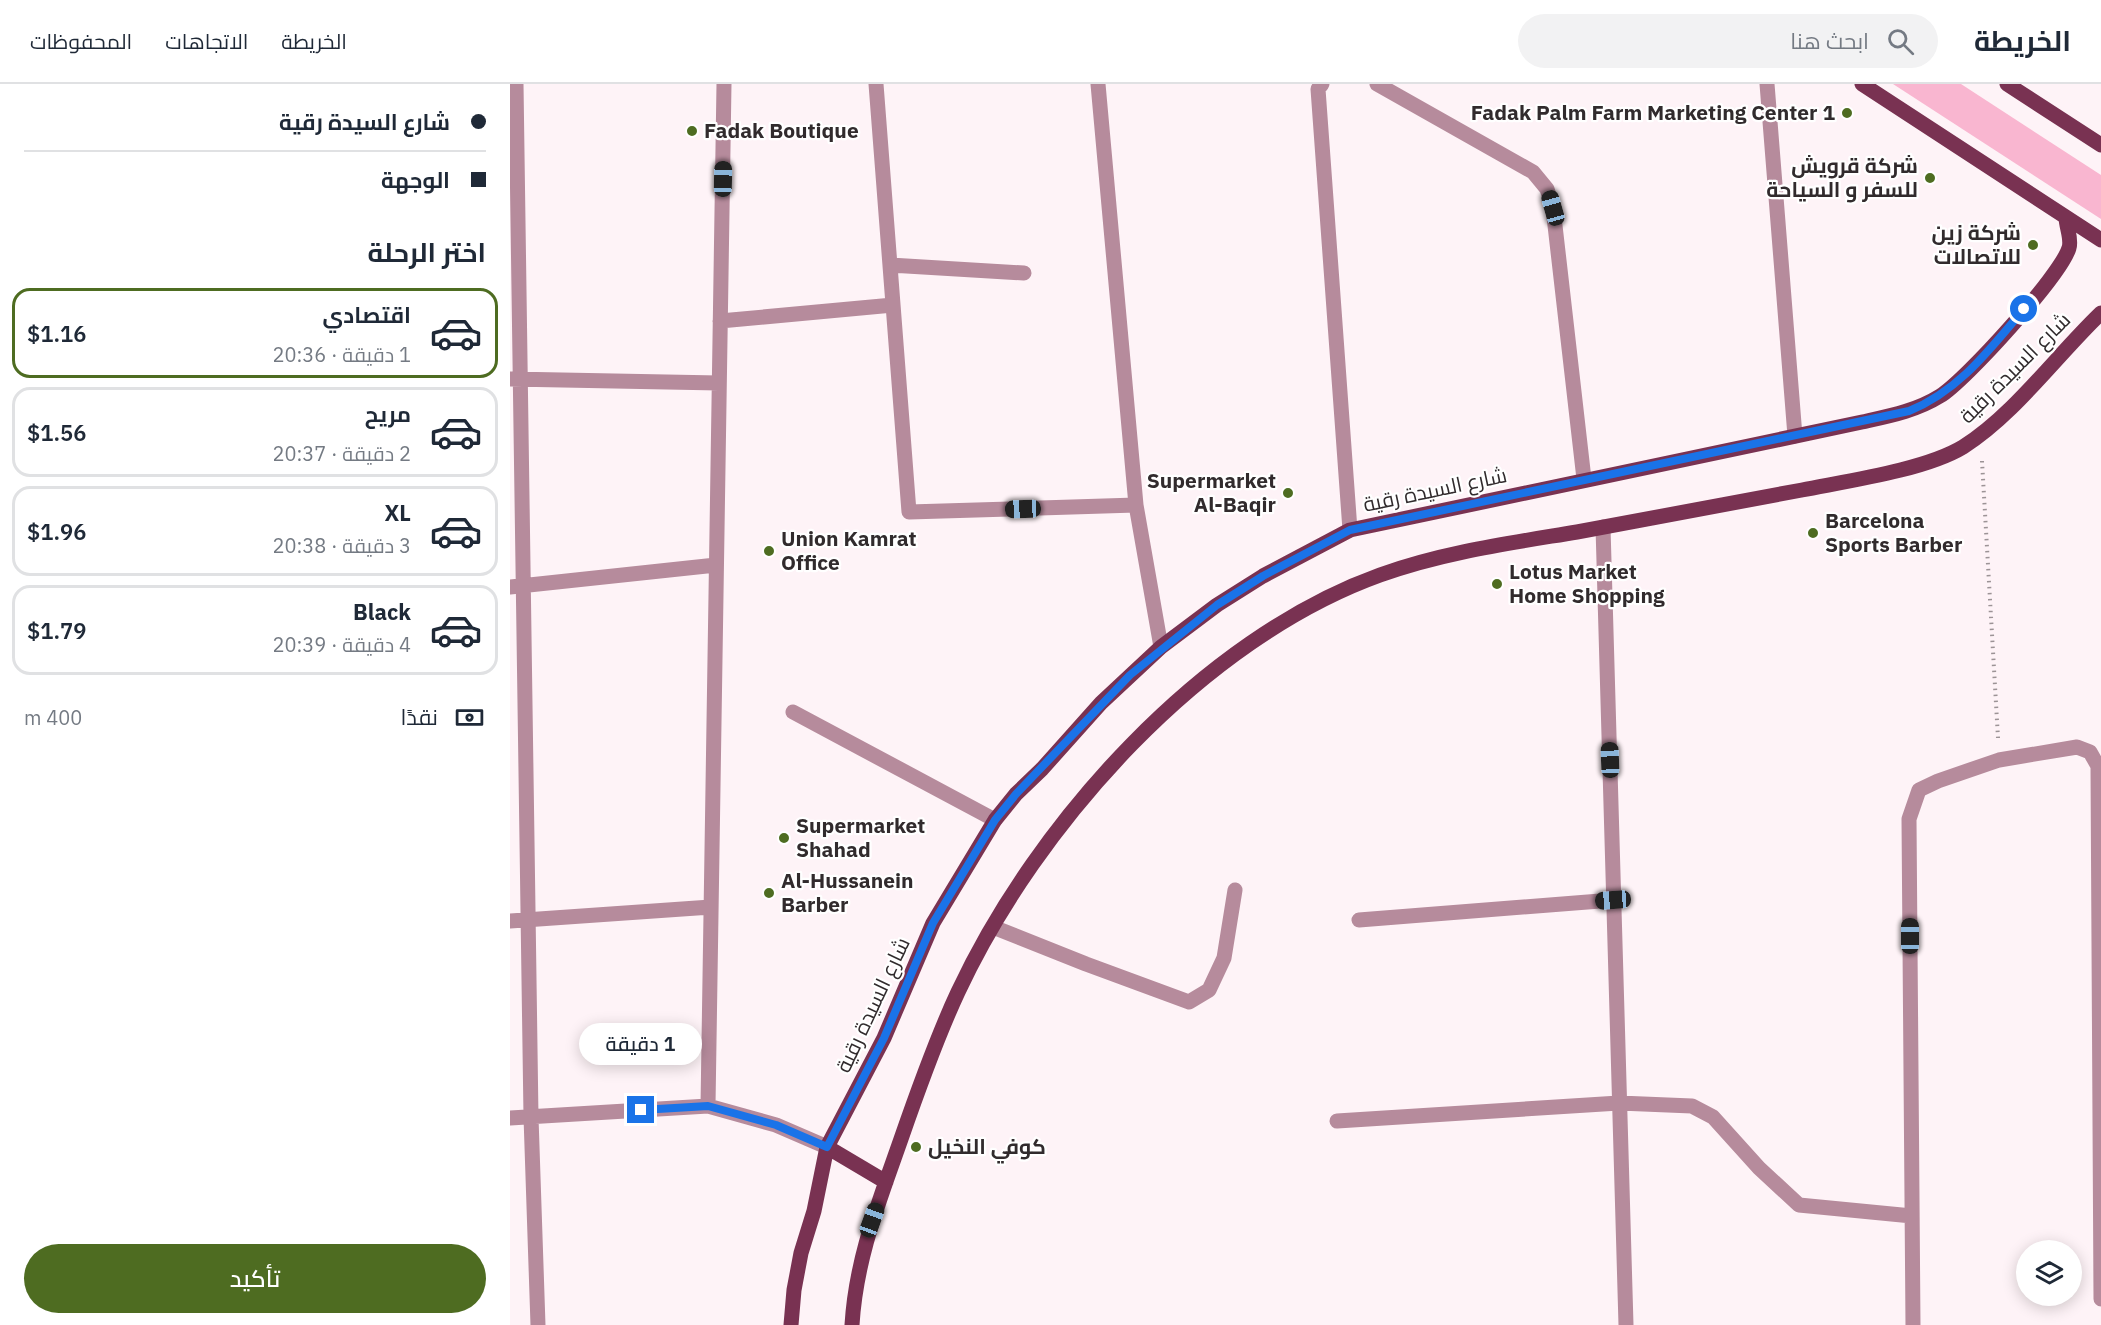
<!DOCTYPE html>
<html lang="ar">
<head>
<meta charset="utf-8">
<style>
  body { margin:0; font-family:"IBM Plex Sans",Cairo,sans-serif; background:#f2f2f3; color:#1f2937; direction:rtl; height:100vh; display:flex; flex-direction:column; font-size:22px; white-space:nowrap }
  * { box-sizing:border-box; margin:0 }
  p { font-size:20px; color:#747a83 }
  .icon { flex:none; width:33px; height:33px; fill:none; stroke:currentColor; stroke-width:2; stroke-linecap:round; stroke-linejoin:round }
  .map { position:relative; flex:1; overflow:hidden; direction:ltr }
  .sheet { display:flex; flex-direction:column; background:#fff; width:510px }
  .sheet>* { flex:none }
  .hud { display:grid; align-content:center; height:132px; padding:0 24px; background:#fff }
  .tools { position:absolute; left:1506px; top:1156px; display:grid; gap:12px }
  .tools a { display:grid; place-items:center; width:66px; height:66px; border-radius:50%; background:#fff; box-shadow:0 3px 15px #0003; font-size:30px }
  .end { position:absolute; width:27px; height:27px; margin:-14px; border:8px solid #1a73e8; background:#fff; box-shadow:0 0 0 3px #fff }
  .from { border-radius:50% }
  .bubble { position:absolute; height:42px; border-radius:21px; background:#fff; box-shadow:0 3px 15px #0003; font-size:20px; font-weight:600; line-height:42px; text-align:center; direction:rtl }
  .car { position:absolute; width:18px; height:36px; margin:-18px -9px; border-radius:8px; box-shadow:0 0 4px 2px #0007; background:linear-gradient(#222 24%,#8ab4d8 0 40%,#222 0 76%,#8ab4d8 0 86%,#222 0) }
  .hud b { display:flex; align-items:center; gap:21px; height:57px; font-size:22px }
  .hud b+b { border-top:2px solid #e0e1e3 }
  .hud i { width:15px; height:15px; background:#1f2937 }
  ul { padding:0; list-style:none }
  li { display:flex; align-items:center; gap:18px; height:90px; margin:0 12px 9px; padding:0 12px; border:3px solid #e0e1e3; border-radius:18px }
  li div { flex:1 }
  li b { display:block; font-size:22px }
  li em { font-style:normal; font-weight:600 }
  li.current { border-color:#4e6c21 }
  li>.icon { width:54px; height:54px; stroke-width:1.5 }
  h2 { padding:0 24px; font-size:27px; line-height:72px }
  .pay { display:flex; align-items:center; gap:15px; height:66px; padding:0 24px; font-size:22px }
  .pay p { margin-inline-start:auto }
  .button { display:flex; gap:12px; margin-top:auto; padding:12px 24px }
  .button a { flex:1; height:69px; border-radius:36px; background:#4e6c21; color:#fff; font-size:24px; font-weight:600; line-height:69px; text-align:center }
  header { display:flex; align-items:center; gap:36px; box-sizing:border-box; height:84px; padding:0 30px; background:#fff; border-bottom:2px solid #e0e1e3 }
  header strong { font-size:28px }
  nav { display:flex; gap:33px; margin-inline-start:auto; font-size:21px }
  .search { width:420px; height:54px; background:#f2f2f3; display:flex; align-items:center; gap:15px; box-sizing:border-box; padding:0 21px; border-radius:33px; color:#747a83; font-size:22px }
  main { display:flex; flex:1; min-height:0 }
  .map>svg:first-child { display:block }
  .green { fill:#f9b6d0 }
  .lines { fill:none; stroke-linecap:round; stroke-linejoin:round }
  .path { stroke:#9c9396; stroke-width:4; stroke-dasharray:1.5 4.5; stroke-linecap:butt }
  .minor { stroke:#b68b9c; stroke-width:15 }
  .major { stroke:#793252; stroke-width:15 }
  .route { stroke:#1a73e8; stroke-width:8 }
  .poi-dot { fill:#4e6c21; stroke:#fff; stroke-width:2 }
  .labels { text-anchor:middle; stroke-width:4.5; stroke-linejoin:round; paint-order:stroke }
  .poi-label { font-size:21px; font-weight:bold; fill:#312b2d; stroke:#fff; text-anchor:start }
  .street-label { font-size:21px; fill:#312b2d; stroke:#fff }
</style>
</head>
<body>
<header>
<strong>الخريطة</strong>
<div class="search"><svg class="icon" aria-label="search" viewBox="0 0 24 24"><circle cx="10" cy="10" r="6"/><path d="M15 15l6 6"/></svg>ابحث هنا</div>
<nav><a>الخريطة</a><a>الاتجاهات</a><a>المحفوظات</a></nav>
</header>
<main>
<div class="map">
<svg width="1591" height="1241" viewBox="0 0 1591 1241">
  <rect width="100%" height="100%" fill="#fef3f7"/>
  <path class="green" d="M1383,0H1451L1591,91V135Z"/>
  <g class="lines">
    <path class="path" d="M1472,377L1488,654"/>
    <path class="minor" d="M6,0L21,1033L28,1241
      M366,0L399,428L626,421
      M588,0L626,421L651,563
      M812,0L808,5L840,446
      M867,0L1023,88L1037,105L1043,124L1074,395
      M1257,0L1285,352
      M380,181L514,189
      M210,237L383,221
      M0,295L209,299
      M1093,443L1116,1241
      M0,503L206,481
      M283,628L485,736
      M849,836L1103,816
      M0,837L201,823
      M483,843L576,880L679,918L699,906L714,874L725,806
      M198,1022L214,0
      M0,1034L198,1022L266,1041L317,1063
      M827,1037L1109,1019L1182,1022L1203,1033L1249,1084L1289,1121L1402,1132
      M1403,1241L1399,735L1409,706L1428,697L1489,676L1567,663L1580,668L1588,682L1591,1215"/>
    <path class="major" d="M1352,0L1591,156
      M1497,0L1591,61
      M317,1063L376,1098
      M281,1241L284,1206L291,1169L304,1127L317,1063L374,954L423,839L485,736L506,710L532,685L591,619L651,563L707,521L753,492L840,446L1352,338C1379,332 1406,327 1430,312C1455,297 1551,191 1559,164C1562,155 1556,143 1556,133
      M342,1241C346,1174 369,1118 391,1055C408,1006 426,955 448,908C527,739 692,555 870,491C934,468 1001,459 1067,448C1142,434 1217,420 1292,406C1337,397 1415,386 1453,363C1504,331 1547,271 1591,229"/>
  </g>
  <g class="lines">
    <path class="route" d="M131,1026L198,1022L266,1041L317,1063L374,954L423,839L485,736L506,710L620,591L707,521L753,492L840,446L1399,327C1449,307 1480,265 1514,225"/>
  </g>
  <g class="poi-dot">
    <circle cx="1337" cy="29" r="6"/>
    <circle cx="182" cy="47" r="6"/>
    <circle cx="1420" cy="94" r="6"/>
    <circle cx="1523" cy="161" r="6"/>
    <circle cx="778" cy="409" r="6"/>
    <circle cx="1303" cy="449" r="6"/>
    <circle cx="259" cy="467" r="6"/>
    <circle cx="987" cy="500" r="6"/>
    <circle cx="274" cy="754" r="6"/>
    <circle cx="259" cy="809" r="6"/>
    <circle cx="406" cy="1063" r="6"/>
  </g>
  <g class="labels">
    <g class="poi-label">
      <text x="1325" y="36" text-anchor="end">Fadak Palm Farm Marketing Center 1</text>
      <text x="194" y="54">Fadak Boutique</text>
      <text x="1408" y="89" text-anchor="end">شركة قرويش<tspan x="1408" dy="24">للسفر و السياحة</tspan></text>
      <text x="1511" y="156" text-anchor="end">شركة زين<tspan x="1511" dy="24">للاتصالات</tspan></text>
      <text x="766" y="404" text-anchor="end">Supermarket<tspan x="766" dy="24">Al-Baqir</tspan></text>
      <text x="1315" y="444">Barcelona<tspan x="1315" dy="24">Sports Barber</tspan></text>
      <text x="271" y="462">Union Kamrat<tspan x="271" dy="24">Office</tspan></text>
      <text x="999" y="495">Lotus Market<tspan x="999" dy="24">Home Shopping</tspan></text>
      <text x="286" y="749">Supermarket<tspan x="286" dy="24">Shahad</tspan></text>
      <text x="271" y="804">Al-Hussanein<tspan x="271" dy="24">Barber</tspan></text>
      <text x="418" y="1070">كوفي النخيل</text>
    </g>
    <g class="street-label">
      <text transform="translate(1505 284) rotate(-45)" y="7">شارع السيدة رقية</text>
      <text transform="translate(925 406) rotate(-12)" y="7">شارع السيدة رقية</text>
      <text transform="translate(363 921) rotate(-65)" y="7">شارع السيدة رقية</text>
    </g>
  </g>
</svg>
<div class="tools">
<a><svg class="icon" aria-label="layers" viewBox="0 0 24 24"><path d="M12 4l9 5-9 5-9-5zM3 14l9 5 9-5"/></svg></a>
</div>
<i class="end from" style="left:1514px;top:225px"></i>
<i class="end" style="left:131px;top:1026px"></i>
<div class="bubble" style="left:69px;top:939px;width:123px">1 دقيقة</div>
<i class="car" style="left:213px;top:95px;rotate:1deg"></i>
<i class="car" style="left:1043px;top:124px;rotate:344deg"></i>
<i class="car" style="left:513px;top:425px;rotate:268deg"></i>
<i class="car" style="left:1100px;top:676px;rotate:358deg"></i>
<i class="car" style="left:1103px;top:816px;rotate:266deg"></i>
<i class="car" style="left:1400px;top:852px;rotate:0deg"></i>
<i class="car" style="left:362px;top:1136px;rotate:20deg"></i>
</div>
<section class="sheet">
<div class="hud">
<b><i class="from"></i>شارع السيدة رقية</b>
<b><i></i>الوجهة</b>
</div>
<h2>اختر الرحلة</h2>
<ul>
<li class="current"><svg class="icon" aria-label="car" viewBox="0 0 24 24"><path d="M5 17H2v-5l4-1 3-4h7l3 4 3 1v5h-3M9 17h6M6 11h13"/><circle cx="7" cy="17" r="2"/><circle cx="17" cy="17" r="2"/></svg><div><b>اقتصادي</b><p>1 دقيقة · 20:36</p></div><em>$1.16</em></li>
<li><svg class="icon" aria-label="car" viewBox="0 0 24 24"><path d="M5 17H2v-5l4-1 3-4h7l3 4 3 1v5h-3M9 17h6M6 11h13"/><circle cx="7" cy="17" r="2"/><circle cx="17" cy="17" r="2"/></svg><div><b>مريح</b><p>2 دقيقة · 20:37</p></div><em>$1.56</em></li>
<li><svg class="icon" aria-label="car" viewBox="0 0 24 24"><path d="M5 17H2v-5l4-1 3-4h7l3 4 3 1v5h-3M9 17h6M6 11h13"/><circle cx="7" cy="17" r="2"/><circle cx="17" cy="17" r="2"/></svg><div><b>XL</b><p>3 دقيقة · 20:38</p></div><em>$1.96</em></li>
<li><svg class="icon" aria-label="car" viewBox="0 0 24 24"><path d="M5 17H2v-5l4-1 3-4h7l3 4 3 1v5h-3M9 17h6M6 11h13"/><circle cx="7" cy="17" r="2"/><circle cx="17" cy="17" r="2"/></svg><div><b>Black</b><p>4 دقيقة · 20:39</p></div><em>$1.79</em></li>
</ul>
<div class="pay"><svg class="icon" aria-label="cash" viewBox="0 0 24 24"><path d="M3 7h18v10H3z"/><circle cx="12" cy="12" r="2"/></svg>نقدًا<p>400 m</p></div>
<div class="button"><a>تأكيد</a></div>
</section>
</main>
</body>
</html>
